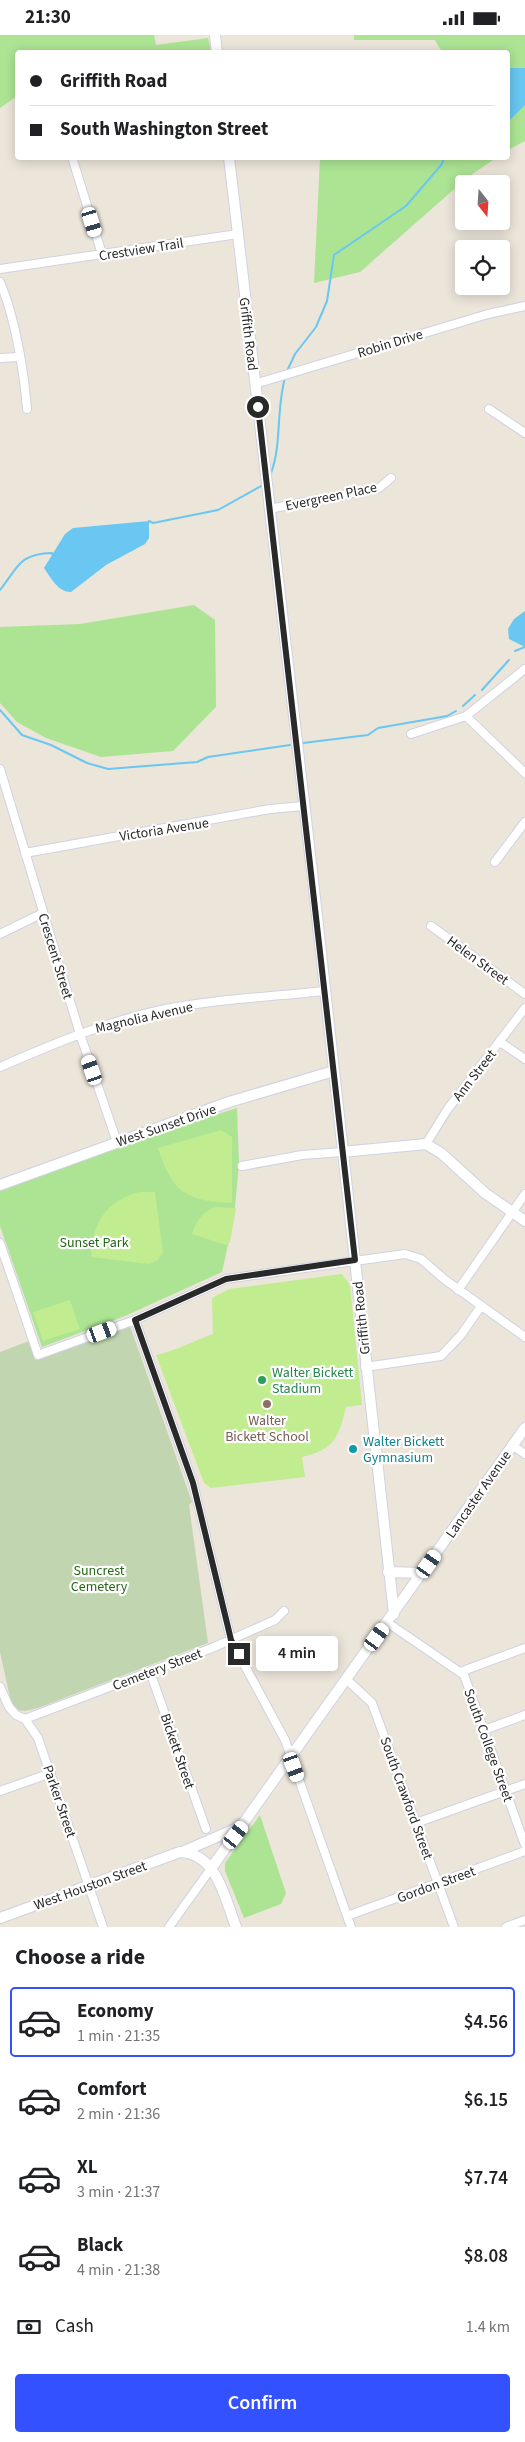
<!DOCTYPE html>
<html lang="en">
<head>
<meta charset="utf-8">
<style>
  body { margin:0; font-family:"Source Sans 3",sans-serif; background:#f6f6f6; color:#202124; height:100vh; display:flex; flex-direction:column; font-size:19px; white-space:nowrap }
  * { box-sizing:border-box; margin:0 }
  p { font-size:16px; color:#757577 }
  .icon { flex:none; width:28px; height:28px; fill:none; stroke:currentColor; stroke-width:2; stroke-linecap:round; stroke-linejoin:round }
  .map { position:relative; height:1892px; overflow:hidden }
  .sheet { display:flex; flex-direction:column; background:#fff; flex:1 }
  .sheet>* { flex:none }
  .banner { position:absolute; left:15px; top:15px; width:495px; height:110px; border-radius:5px; box-shadow:0 2px 12px #0003; display:grid; align-content:center; height:110px; padding:0 15px; background:#fff }
  .needle { width:32px; rotate:163deg }
  .controls { position:absolute; left:455px; top:140px; display:grid; gap:10px }
  .controls a { display:grid; place-items:center; width:55px; height:55px; border-radius:5px; background:#fff; box-shadow:0 2px 12px #0003; font-size:25px }
  .end { position:absolute; width:22px; height:22px; margin:-11px; border:6px solid #292929; background:#fff; box-shadow:0 0 0 2px #fff }
  .from { border-radius:50% }
  .bubble { position:absolute; height:35px; border-radius:5px; background:#fff; box-shadow:0 2px 12px #0003; font-size:16px; font-weight:600; line-height:35px; text-align:center }
  .car { position:absolute; width:15px; height:30px; margin:-15px -8px; border-radius:6px; box-shadow:0 0 4px 1px #0007; background:linear-gradient(#fff 24%,#345 0 40%,#fff 0 76%,#345 0 86%,#fff 0) }
  .banner b { display:flex; align-items:center; gap:18px; height:48px; font-size:19px }
  .banner b+b { border-top:1px solid #e0e0e0 }
  .banner i { width:12px; height:12px; background:#202124 }
  ul { padding:0; list-style:none }
  li { display:flex; align-items:center; gap:15px; height:70px; margin:0 10px 8px; padding:0 5px; border:2px solid transparent; border-radius:5px }
  li div { flex:1 }
  li b { display:block; font-size:19px }
  li em { font-style:normal; font-weight:600 }
  li.selected { border-color:#3451ff }
  li>.icon { width:45px; height:45px; stroke-width:1.5 }
  h2 { padding:0 15px; font-size:22px; line-height:60px }
  .pay { display:flex; align-items:center; gap:12px; height:55px; padding:0 15px; font-size:19px }
  .pay p { margin-inline-start:auto }
  .primary-button { display:flex; gap:10px; margin-top:auto; padding:10px 15px }
  .primary-button a { flex:1; height:58px; border-radius:5px; background:#3451ff; color:#fff; font-size:20px; font-weight:600; line-height:58px; text-align:center }
  .status { display:flex; justify-content:space-between; align-items:center; height:35px; padding:0 25px; background:#fff; direction:ltr }
  .status svg { height:14px; fill:currentColor }
  .map>svg:first-child { display:block }
  .green { fill:#ace494 }
  .cemetery { fill:#c1d6b0 }
  .pitch { fill:#c1ec8f }
  .water { fill:#69c7f1 }
  .lines { fill:none; stroke-linecap:round; stroke-linejoin:round }
  .stream { stroke:#69c7f1; stroke-width:2 }
  .street-casing { stroke:#cfd2e2; stroke-width:10 }
  .secondary-casing { stroke:#cfd2e2; stroke-width:12 }
  .street { stroke:#fff; stroke-width:8 }
  .secondary { stroke:#fff; stroke-width:10 }
  .route { stroke:#292929; stroke-width:6 }
  .leisure-dot { fill:#2e9e5b; stroke:#fff; stroke-width:2 }
  .education-dot { fill:#8d6e63; stroke:#fff; stroke-width:2 }
  .culture-dot { fill:#0f9aa8; stroke:#fff; stroke-width:2 }
  .labels { text-anchor:middle; stroke-width:4.5; stroke-linejoin:round; paint-order:stroke }
  .street-label { font-size:14px; fill:#292929; stroke:#fff }
  .park-label { font-size:14px; fill:#256717; stroke:#fff }
  .leisure-label { font-size:14px; fill:#27864d; stroke:#fff; text-anchor:start }
  .education-label { font-size:14px; fill:#785e54; stroke:#fff }
  .culture-label { font-size:14px; fill:#0d838f; stroke:#fff; text-anchor:start }
</style>
</head>
<body>
<div class="status"><b>21:30</b><svg viewBox="0 0 49 12"><path d="M0 12V9h3v3zM5 12V6h3v6zM10 12V3h3v9zM15 12V0h3v12zM26 1h20v11H26zM47 4h2v5h-2z"/></svg></div>
<div class="map">
<svg width="525" height="1892" viewBox="0 0 525 1892">
  <rect width="100%" height="100%" fill="#ece5da"/>
  <path class="green" d="M0,0H154L156,10L208,3L211,17L18,18L17,61L0,73Z
    M354,0H525V106L508,115V18L442,17L435,5H354Z
    M320,123H496L468,142L360,237L314,248Z
    M194,570L215,585L216,672L173,716L101,722L46,703L17,687L0,668V592L80,589Z
    M237,1073L239,1128L234,1183L222,1237L125,1281L42,1312L0,1191V1156L135,1106Z
    M260,1780L286,1858L281,1869L244,1883L225,1836V1828Z"/>
  <path class="cemetery" d="M130,1291L192,1467L189,1470L208,1608L38,1673L25,1676L18,1675L11,1667L0,1617V1317L29,1306L35,1325Z"/>
  <path class="pitch" d="M221,1095L232,1102V1168C187,1166 172,1158 158,1113Z
    M139,1157H155L163,1218L158,1225L149,1229L91,1222C92,1188 106,1166 139,1157Z
    M216,1172L236,1173L230,1207L226,1210L192,1199C196,1186 203,1176 216,1172Z
    M342,1239L350,1250L362,1370L346,1372C339,1402 334,1415 302,1422L305,1442L211,1453L204,1448L156,1320C176,1316 193,1306 213,1299L212,1263L229,1254Z
    M70,1265L80,1294L43,1306L33,1277Z"/>
  <path class="water" d="M508,33H525V70L508,87Z
    M149,486V503L145,509L106,530L71,557C58,557 51,543 44,533L65,499L73,493Z
    M525,576V612L509,604L508,594L514,584Z"/>
  <g class="lines">
    <path class="stream" d="M287,336L295,319L316,292L327,266L334,220L406,171L442,129L444,122
      M271,438C282,409 276,374 285,343
      M149,486L153,488L218,475L263,450
      M0,555C19,531 19,519 52,518V519
      M515,616L525,612
      M482,655L509,625
      M463,671L475,660
      M0,675L22,700L51,710L87,728L108,734L197,727L208,722L290,710
      M303,708L368,700L378,693L447,681L456,676"/>
    <g class="street-casing">
      <path id="street" d="M72,122L102,219
        M0,234L238,199
        M0,247C15,282 24,336 27,374
        M0,323L19,322
        M255,349L488,279L525,271
        M489,374L525,398
        M269,474L379,453L391,443
        M466,681L525,738
        M411,699L466,681L525,634
        M0,734L80,999L117,1107
        M25,818L270,774L303,771
        M495,827L525,787
        M431,891L525,959
        M0,899L43,878
        M500,1007L525,1024
        M0,1032C53,1009 105,987 161,975C215,964 270,962 324,956
        M426,1109L447,1075L525,973
        M242,1131L302,1120L342,1117
        M0,1208L38,1320L135,1285L226,1244L405,1219L421,1224L444,1244L525,1302
        M458,1255L525,1159
        M135,1285L193,1448L231,1605L285,1705L351,1892
        M365,1332L441,1321L461,1300L481,1271
        M512,1410L525,1419
        M388,1588L464,1640L525,1810
        M150,1637L206,1794
        M460,1637L525,1613
        M346,1644L372,1668L454,1892
        M0,1652L9,1672L16,1680L25,1684L38,1703L103,1892
        M25,1684L212,1613L275,1585L284,1576
        M484,1695L525,1680
        M0,1756L51,1738
        M416,1788L525,1749
        M347,1881L525,1816
        M169,1892L212,1832
        M506,1892L525,1885"/>
    </g>
    <g class="secondary-casing">
      <path id="secondary" d="M215,0L217,18
        M229,122L312,836L394,1579
        M342,1117L426,1109L441,1118L485,1158L525,1186
        M0,1150L229,1067L334,1036
        M388,1537L422,1538
        M182,1817L242,1791
        M212,1832L525,1393
        M0,1883L180,1817C217,1818 225,1864 236,1892"/>
    </g>
    <use href="#street" class="street"/>
    <use href="#secondary" class="secondary"/>
  </g>
  <g class="lines">
    <path class="route" d="M239,1619L231,1605L227,1588L193,1448L135,1285L226,1244L355,1225L258,372"/>
  </g>
  <circle class="leisure-dot" cx="262" cy="1345" r="5"/>
  <circle class="education-dot" cx="267" cy="1369" r="5"/>
  <circle class="culture-dot" cx="353" cy="1414" r="5"/>
  <g class="labels">
    <g class="street-label">
      <text transform="translate(141 214) rotate(-9)" y="5">Crestview Trail</text>
      <text transform="translate(249 299) rotate(83)" y="5">Griffith Road</text>
      <text transform="translate(390 308) rotate(-17)" y="5">Robin Drive</text>
      <text transform="translate(331 461) rotate(-12)" y="5">Evergreen Place</text>
      <text transform="translate(164 794) rotate(-9)" y="5">Victoria Avenue</text>
      <text transform="translate(56 921) rotate(73)" y="5">Crescent Street</text>
      <text transform="translate(478 925) rotate(36)" y="5">Helen Street</text>
      <text transform="translate(144 982) rotate(-13)" y="5">Magnolia Avenue</text>
      <text transform="translate(474 1040) rotate(-52)" y="5">Ann Street</text>
      <text transform="translate(166 1090) rotate(-19)" y="5">West Sunset Drive</text>
      <text transform="translate(361 1283) rotate(-96)" y="5">Griffith Road</text>
      <text transform="translate(478 1459) rotate(-55)" y="5">Lancaster Avenue</text>
      <text transform="translate(157 1634) rotate(-21)" y="5">Cemetery Street</text>
      <text transform="translate(489 1710) rotate(70)" y="5">South College Street</text>
      <text transform="translate(178 1716) rotate(71)" y="5">Bickett Street</text>
      <text transform="translate(407 1763) rotate(70)" y="5">South Crawford Street</text>
      <text transform="translate(60 1766) rotate(71)" y="5">Parker Street</text>
      <text transform="translate(436 1849) rotate(-20)" y="5">Gordon Street</text>
      <text transform="translate(90 1850) rotate(-20)" y="5">West Houston Street</text>
    </g>
    <g class="park-label">
      <text x="94" y="1212">Sunset Park</text>
      <text x="99" y="1540">Suncrest<tspan x="99" dy="16">Cemetery</tspan></text>
    </g>
    <g class="leisure-label">
      <text x="272" y="1342">Walter Bickett<tspan x="272" dy="16">Stadium</tspan></text>
    </g>
    <g class="education-label">
      <text x="267" y="1390">Walter<tspan x="267" dy="16">Bickett School</tspan></text>
    </g>
    <g class="culture-label">
      <text x="363" y="1411">Walter Bickett<tspan x="363" dy="16">Gymnasium</tspan></text>
    </g>
  </g>
</svg>
<div class="controls">
<a><svg class="needle" viewBox="-14 -14 28 28"><path d="M0-13l5 13h-10z" fill="#e53935"/><path d="M0 13l5-13h-10z" fill="#757577"/></svg></a>
<a><svg class="icon" aria-label="locate" viewBox="0 0 24 24"><circle cx="12" cy="12" r="6"/><path d="M12 2v4M12 18v4M2 12h4M18 12h4"/></svg></a>
</div>
<i class="end from" style="left:258px;top:372px"></i>
<i class="end" style="left:239px;top:1619px"></i>
<div class="bubble" style="left:256px;top:1601px;width:82px">4 min</div>
<i class="car" style="left:92px;top:187px;rotate:163deg"></i>
<i class="car" style="left:92px;top:1035px;rotate:341deg"></i>
<i class="car" style="left:102px;top:1297px;rotate:70deg"></i>
<i class="car" style="left:429px;top:1529px;rotate:35deg"></i>
<i class="car" style="left:377px;top:1602px;rotate:36deg"></i>
<i class="car" style="left:294px;top:1732px;rotate:160deg"></i>
<i class="car" style="left:236px;top:1800px;rotate:37deg"></i>
<div class="banner">
<b><i class="from"></i>Griffith Road</b>
<b><i></i>South Washington Street</b>
</div>
</div>
<section class="sheet">
<h2>Choose a ride</h2>
<ul>
<li class="selected"><svg class="icon" aria-label="car" viewBox="0 0 24 24"><path d="M5 17H2v-5l4-1 3-4h7l3 4 3 1v5h-3M9 17h6M6 11h13"/><circle cx="7" cy="17" r="2"/><circle cx="17" cy="17" r="2"/></svg><div><b>Economy</b><p>1 min · 21:35</p></div><em>$4.56</em></li>
<li><svg class="icon" aria-label="car" viewBox="0 0 24 24"><path d="M5 17H2v-5l4-1 3-4h7l3 4 3 1v5h-3M9 17h6M6 11h13"/><circle cx="7" cy="17" r="2"/><circle cx="17" cy="17" r="2"/></svg><div><b>Comfort</b><p>2 min · 21:36</p></div><em>$6.15</em></li>
<li><svg class="icon" aria-label="car" viewBox="0 0 24 24"><path d="M5 17H2v-5l4-1 3-4h7l3 4 3 1v5h-3M9 17h6M6 11h13"/><circle cx="7" cy="17" r="2"/><circle cx="17" cy="17" r="2"/></svg><div><b>XL</b><p>3 min · 21:37</p></div><em>$7.74</em></li>
<li><svg class="icon" aria-label="car" viewBox="0 0 24 24"><path d="M5 17H2v-5l4-1 3-4h7l3 4 3 1v5h-3M9 17h6M6 11h13"/><circle cx="7" cy="17" r="2"/><circle cx="17" cy="17" r="2"/></svg><div><b>Black</b><p>4 min · 21:38</p></div><em>$8.08</em></li>
</ul>
<div class="pay"><svg class="icon" aria-label="cash" viewBox="0 0 24 24"><path d="M3 7h18v10H3z"/><circle cx="12" cy="12" r="2"/></svg>Cash<p>1.4 km</p></div>
<div class="primary-button"><a>Confirm</a></div>
</section>
</body>
</html>
